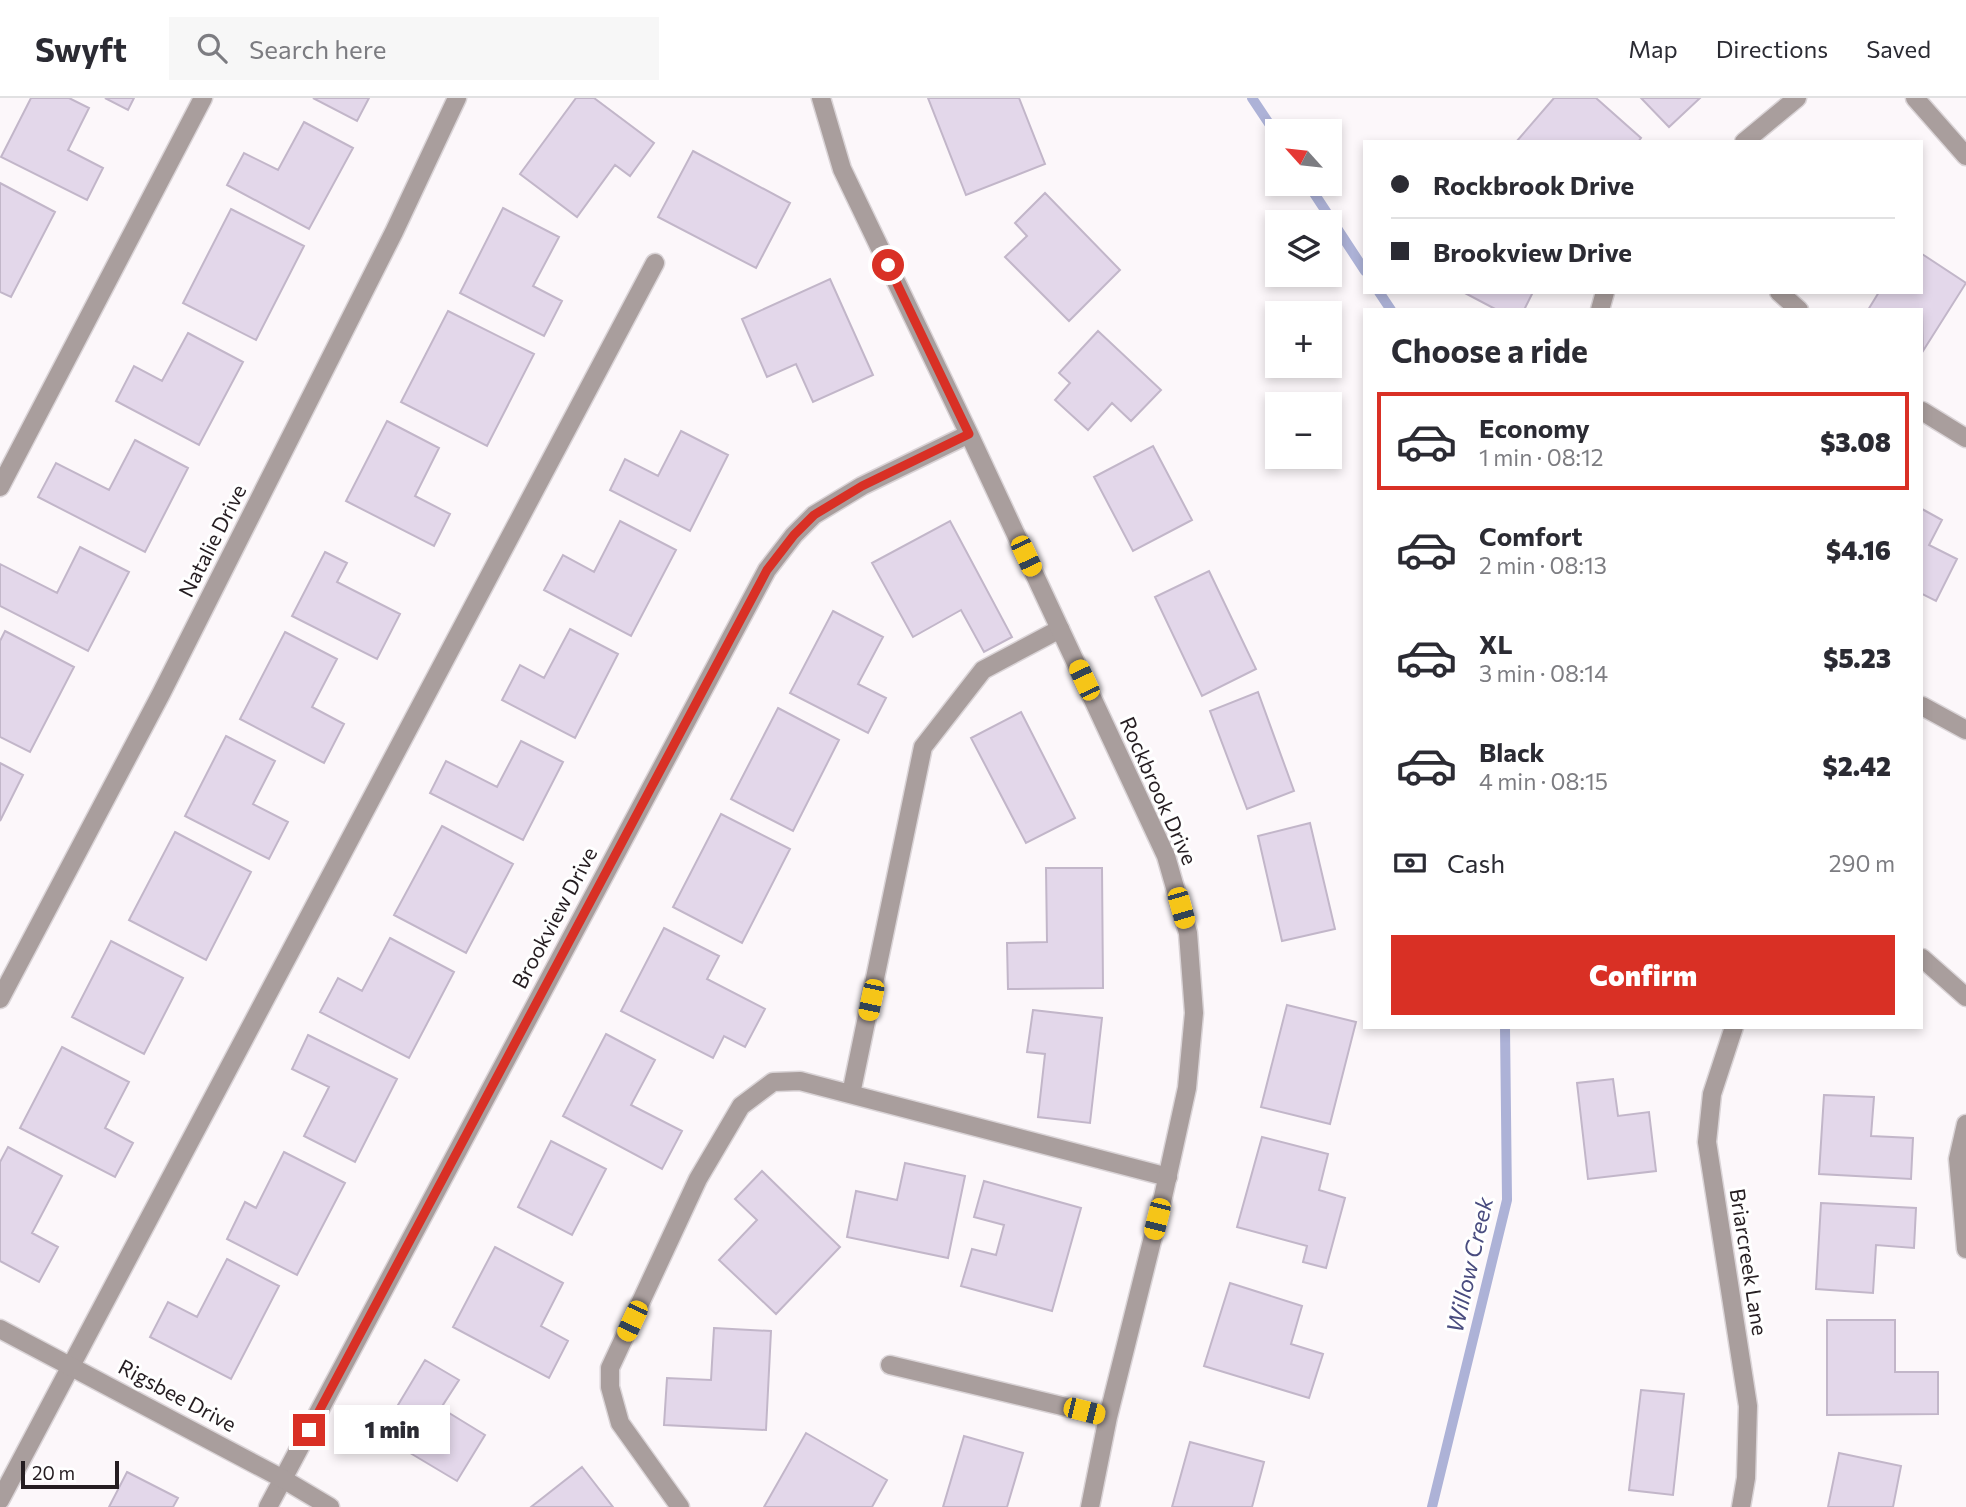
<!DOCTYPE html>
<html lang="en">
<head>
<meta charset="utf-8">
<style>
  body { margin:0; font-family:Commissioner,sans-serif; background:#f7f7f7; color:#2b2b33; height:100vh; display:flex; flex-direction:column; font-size:26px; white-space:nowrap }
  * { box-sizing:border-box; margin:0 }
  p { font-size:23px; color:#7c7c81 }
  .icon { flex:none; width:38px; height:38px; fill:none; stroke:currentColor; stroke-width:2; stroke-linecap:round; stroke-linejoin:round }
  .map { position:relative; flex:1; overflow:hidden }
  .sheet { position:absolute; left:1363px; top:210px; width:560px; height:721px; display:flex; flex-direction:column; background:#fff; border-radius:0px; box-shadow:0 4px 10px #0003 }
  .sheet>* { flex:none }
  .guide { position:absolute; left:1363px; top:42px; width:560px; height:154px; border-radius:0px; box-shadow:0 4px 10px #0003; display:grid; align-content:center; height:154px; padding:0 28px; background:#fff }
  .needle { width:46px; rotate:297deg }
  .controls { position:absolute; left:1265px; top:21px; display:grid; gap:14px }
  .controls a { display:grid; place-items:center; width:77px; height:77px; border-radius:0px; background:#fff; box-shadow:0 4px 10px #0003; font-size:35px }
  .scale { position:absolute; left:21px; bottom:18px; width:98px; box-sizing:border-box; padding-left:7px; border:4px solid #251d21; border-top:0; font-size:19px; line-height:24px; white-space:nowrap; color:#251d21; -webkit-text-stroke:5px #fff; paint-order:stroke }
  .end { position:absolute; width:32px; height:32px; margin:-16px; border:9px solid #d93025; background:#fff; box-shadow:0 0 0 4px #fff }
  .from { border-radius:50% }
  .bubble { position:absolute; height:49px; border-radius:0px; background:#fff; box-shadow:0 4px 10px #0003; font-size:23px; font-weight:800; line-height:49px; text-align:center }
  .car { position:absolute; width:21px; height:42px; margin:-21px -10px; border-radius:9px; box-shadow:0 0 5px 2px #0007; background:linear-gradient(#f5c518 24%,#345 0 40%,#f5c518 0 76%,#345 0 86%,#f5c518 0) }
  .guide b { display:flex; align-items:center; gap:24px; height:66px; font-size:26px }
  .guide b+b { border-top:2px solid #e1e1e2 }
  .guide i { width:18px; height:18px; background:#2b2b33 }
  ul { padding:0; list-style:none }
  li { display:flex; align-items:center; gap:21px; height:98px; margin:0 14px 10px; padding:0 14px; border:4px solid transparent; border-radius:0px }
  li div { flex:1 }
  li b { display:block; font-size:26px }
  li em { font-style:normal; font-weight:800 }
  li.current { border-color:#d93025 }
  li>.icon { width:63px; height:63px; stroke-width:1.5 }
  h2 { padding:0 28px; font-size:32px; line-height:84px }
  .pay { display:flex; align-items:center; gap:18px; height:77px; padding:0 28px; font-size:26px }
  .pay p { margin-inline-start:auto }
  .action { display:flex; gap:14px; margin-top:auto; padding:14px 28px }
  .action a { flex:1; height:80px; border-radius:0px; background:#d93025; color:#fff; font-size:28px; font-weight:800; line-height:80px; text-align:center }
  header { display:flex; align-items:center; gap:42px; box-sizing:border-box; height:98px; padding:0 35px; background:#fff; border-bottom:2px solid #e1e1e2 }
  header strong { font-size:33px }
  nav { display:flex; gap:38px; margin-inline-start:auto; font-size:24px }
  .search { width:490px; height:63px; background:#f7f7f7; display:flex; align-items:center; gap:18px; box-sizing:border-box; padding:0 24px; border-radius:0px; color:#7c7c81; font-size:26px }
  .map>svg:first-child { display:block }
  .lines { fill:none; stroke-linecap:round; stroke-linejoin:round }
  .stream { stroke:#adb2d7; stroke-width:10 }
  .building { fill:#e3d7ea; stroke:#c2b6c9; stroke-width:2 }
  .service-casing { stroke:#dad4d7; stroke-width:21 }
  .minor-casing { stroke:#dad4d7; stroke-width:21 }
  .tertiary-casing { stroke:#dad4d7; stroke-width:21 }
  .service { stroke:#a99e9d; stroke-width:18 }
  .minor { stroke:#a99e9d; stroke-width:18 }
  .tertiary { stroke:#a99e9d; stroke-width:18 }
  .route { stroke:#d93025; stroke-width:9 }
  .labels { text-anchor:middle; stroke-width:6; stroke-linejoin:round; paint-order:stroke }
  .street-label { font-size:21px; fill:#251d21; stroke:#fff }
  .water-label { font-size:23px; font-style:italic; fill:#494c7f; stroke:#fff }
</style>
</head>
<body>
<header>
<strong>Swyft</strong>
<div class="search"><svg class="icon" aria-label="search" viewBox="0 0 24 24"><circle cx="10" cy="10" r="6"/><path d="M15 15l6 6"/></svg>Search here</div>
<nav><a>Map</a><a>Directions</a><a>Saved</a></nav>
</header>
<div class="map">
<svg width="1966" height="1409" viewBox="0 0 1966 1409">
  <rect width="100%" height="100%" fill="#fcf7fa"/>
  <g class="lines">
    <path class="stream" d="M1252,0L1278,39
      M1308,86L1365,173
      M1379,194L1391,212
      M1432,1409L1507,1102L1505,929"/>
  </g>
  <path class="building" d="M31,0H69L89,10L68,52L103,70L87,102L1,59Z
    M105,0H134L128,12Z
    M313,0H369L357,23Z
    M576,0H594L654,45L630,78L615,67L577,119L520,76Z
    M928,0H1019L1045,66L966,97Z
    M1554,0H1596L1641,40L1638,44H1516Z
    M1641,0H1700L1669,29Z
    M304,24L353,50L309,131L227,87L244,55L278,72Z
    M693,53L790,105L756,170L658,119Z
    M0,85L55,114L11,199L0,194Z
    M1045,95L1120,172L1069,223L1005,159L1027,138L1015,125Z
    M503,110L559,139L533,188L562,203L544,238L460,195Z
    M231,111L304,148L256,242L183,205Z
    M1922,156L1966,185L1923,253L1922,212H1868L1879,194H1922Z
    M830,181L873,277L813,304L796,266L767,279L742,221Z
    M1463,194H1533L1524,212H1497Z
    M448,213L534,256L487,348L401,304Z
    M1098,233L1161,292L1131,323L1112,305L1088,332L1055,302L1070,285L1059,275Z
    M188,235L243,264L199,347L116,303L134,268L162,283Z
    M387,323L439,350L415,398L450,416L434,448L346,403Z
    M681,333L728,357L690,433L610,392L625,361L658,378Z
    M135,342L188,370L145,454L38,399L56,365L109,392Z
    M1153,348L1192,422L1133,453L1094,379Z
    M1922,411L1942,422L1929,447L1957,461L1936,503L1922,496Z
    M620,423L676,452L631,538L544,492L563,457L594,474Z
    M950,423L1012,539L984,554L961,512L913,539L872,465Z
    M80,449L129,474L88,553L0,508V466L57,495Z
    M325,454L347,465L337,484L400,516L377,561L292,518Z
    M1209,473L1256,571L1202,598L1155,499Z
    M833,513L883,539L858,586L886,600L868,635L790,595Z
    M570,531L618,556L575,640L502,602L520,567L544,580Z
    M5,533L74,569L30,654L0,639V543Z
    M285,534L337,561L312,609L344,626L324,665L240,621Z
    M1258,594L1294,693L1247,711L1210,613Z
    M778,610L839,642L793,733L731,701Z
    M1021,614L1075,720L1026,745L971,640Z
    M226,638L275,663L253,706L288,724L269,761L185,718Z
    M521,643L563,664L523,742L430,695L446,663L497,689Z
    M0,665L23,677L0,723Z
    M721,716L790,751L742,845L673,809Z
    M1310,725L1335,831L1282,843L1258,738Z
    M442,728L513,766L466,855L394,817Z
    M175,734L251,774L206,862L129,822Z
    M1046,770H1102L1103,890L1008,891L1007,845L1047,844Z
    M664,830L719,858L707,881L765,911L745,949L724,938L713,960L621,913Z
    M390,840L454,874L409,960L320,914L338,880L362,893Z
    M111,843L183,880L144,956L72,919Z
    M1287,907L1356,924L1330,1026L1261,1009Z
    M1033,912L1102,920L1090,1025L1038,1019L1045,956L1027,954Z
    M606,936L655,962L631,1007L682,1033L662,1071L563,1018Z
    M308,937L397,981L355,1064L304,1038L329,989L292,971Z
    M62,949L129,984L105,1030L133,1045L115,1079L20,1030Z
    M1613,981L1618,1018L1649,1014L1656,1073L1588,1081L1577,985Z
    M1824,997L1874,999L1871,1038L1913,1040L1911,1081L1819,1076Z
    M1262,1039L1328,1056L1319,1092L1345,1100L1326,1170L1303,1164L1307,1148L1237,1129Z
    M551,1043L606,1071L572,1137L518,1109Z
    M8,1049L62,1078L32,1135L58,1149L39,1184L0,1163V1064Z
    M284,1054L345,1085L297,1177L227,1141L245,1104L256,1110Z
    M905,1065L965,1078L948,1160L847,1139L856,1093L897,1102Z
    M762,1073L840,1149L776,1216L719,1162L757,1122L735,1101Z
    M984,1083L1081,1110L1052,1213L961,1188L972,1151L996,1157L1004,1127L974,1119Z
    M1821,1105L1916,1110L1914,1150L1876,1147L1873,1195L1816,1191Z
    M495,1149L563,1185L541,1228L568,1243L549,1280L453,1229Z
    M227,1161L279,1188L231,1281L150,1239L168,1204L197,1219Z
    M1230,1185L1302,1208L1291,1246L1323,1256L1309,1300L1204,1268Z
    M1827,1222H1895V1274H1938V1316L1827,1317Z
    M714,1230L771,1233L766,1332L664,1327L667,1280L711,1282Z
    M425,1262L459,1282L441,1310L485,1337L457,1383L380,1337Z
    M1641,1292L1684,1296L1673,1397L1629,1392Z
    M806,1335L887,1382L872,1409H764Z
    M964,1338L1023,1355L1007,1409H943Z
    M1190,1344L1264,1364L1252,1409H1172Z
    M1839,1355L1901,1368L1893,1409H1828Z
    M582,1369L613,1409H531Z
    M127,1374L178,1400L173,1409H109Z"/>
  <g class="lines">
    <g class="service-casing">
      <path id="service" d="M1779,194L1799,212
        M1922,313L1966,340
        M0,389L203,0
        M1922,860L1966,899
        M851,996L923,649L983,572L1060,531
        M1966,1026L1958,1061L1966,1151
        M0,1402L655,165
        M680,1409L620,1325L610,1289V1270L698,1081L741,1008L773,984L800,983L1168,1079"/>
    </g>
    <g class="minor-casing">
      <path id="minor" d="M821,0L842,71L969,336L1166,758L1188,835L1194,915L1187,990L1163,1099L1108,1319L1090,1409
        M1915,0L1966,58
        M1744,44L1797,0
        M1600,212L1605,194
        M1922,608L1966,632
        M0,901L161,596L394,134L457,0
        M1734,929L1712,996L1707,1044L1748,1308L1746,1380L1741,1409
        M890,1267L1108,1319
        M268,1409L767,472L794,437L814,417L862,388L969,336"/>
    </g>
    <g class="tertiary-casing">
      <path id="tertiary" d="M0,1231L283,1381L330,1409"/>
    </g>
    <use href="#service" class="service"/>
    <use href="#minor" class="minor"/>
    <use href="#tertiary" class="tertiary"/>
  </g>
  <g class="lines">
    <path class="route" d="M309,1332L767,472L794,437L814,417L862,388L969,336L888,167"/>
  </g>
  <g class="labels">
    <g class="street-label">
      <text transform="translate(213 443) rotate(-63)" y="7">Natalie Drive</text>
      <text transform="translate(1158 693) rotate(66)" y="7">Rockbrook Drive</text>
      <text transform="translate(555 820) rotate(-62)" y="7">Brookview Drive</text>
      <text transform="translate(1748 1164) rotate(81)" y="7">Briarcreek Lane</text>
      <text transform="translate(177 1298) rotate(28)" y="7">Rigsbee Drive</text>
    </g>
    <g class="water-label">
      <text transform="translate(1470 1167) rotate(-77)" y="8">Willow Creek</text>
    </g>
  </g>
</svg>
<div class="controls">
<a><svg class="needle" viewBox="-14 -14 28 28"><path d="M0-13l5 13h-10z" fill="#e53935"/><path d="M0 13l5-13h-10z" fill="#7c7c81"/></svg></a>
<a><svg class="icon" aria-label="layers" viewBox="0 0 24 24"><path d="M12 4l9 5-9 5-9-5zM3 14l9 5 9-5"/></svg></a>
<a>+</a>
<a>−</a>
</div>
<div class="scale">20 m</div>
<i class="end from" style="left:888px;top:167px"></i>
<i class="end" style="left:309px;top:1332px"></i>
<div class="bubble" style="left:334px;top:1307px;width:116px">1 min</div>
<i class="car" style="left:1026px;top:458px;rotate:155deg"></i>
<i class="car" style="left:1084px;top:582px;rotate:335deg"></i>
<i class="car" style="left:1181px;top:810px;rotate:164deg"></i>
<i class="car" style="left:871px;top:902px;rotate:192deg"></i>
<i class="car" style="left:1157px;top:1121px;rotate:194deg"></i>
<i class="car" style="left:632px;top:1223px;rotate:205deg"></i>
<i class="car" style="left:1084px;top:1313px;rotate:104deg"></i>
<div class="guide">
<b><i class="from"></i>Rockbrook Drive</b>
<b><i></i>Brookview Drive</b>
</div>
<section class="sheet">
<h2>Choose a ride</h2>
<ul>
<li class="current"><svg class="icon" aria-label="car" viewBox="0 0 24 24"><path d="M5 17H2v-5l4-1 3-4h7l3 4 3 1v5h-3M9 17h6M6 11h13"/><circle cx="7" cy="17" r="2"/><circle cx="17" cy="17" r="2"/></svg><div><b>Economy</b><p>1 min · 08:12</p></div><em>$3.08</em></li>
<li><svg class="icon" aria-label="car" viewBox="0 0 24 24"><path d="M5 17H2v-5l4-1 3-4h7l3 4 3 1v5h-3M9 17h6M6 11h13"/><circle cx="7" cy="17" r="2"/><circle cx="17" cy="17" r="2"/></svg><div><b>Comfort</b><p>2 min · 08:13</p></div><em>$4.16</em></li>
<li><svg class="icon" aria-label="car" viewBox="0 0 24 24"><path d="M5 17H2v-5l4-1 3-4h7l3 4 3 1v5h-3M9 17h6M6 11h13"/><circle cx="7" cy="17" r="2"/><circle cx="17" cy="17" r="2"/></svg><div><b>XL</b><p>3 min · 08:14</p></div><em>$5.23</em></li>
<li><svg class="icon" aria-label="car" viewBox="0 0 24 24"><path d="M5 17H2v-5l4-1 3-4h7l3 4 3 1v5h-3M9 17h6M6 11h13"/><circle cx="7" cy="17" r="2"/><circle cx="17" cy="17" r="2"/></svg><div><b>Black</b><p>4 min · 08:15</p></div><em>$2.42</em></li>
</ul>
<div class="pay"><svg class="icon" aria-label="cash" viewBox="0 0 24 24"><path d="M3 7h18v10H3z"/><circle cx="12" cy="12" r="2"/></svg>Cash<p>290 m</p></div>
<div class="action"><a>Confirm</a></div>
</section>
</div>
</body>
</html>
